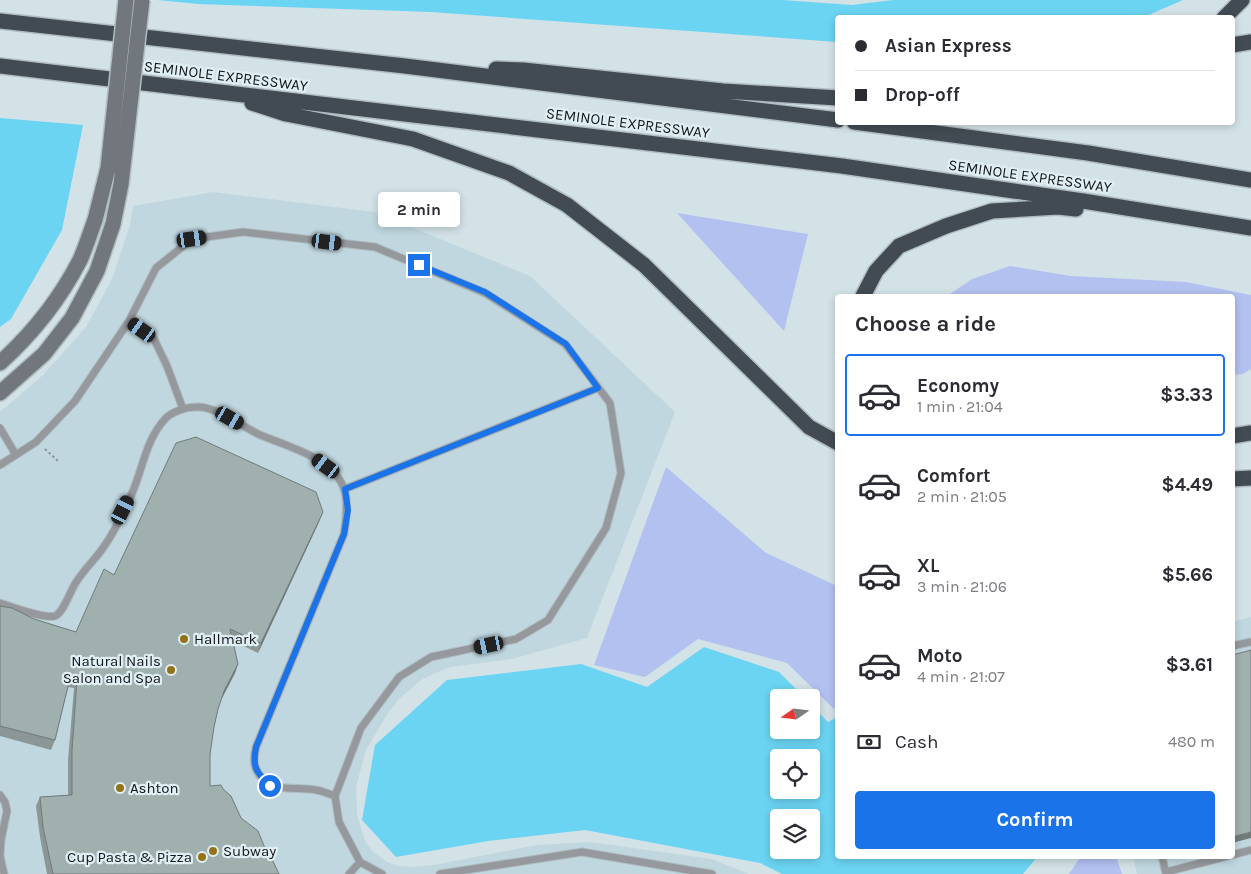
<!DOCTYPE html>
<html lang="en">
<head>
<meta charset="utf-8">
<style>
  body { margin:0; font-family:Karla,sans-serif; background:#f7f7f7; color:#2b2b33; height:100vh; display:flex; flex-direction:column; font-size:19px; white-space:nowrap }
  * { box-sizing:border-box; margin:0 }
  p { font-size:16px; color:#7c7c81 }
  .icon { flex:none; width:28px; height:28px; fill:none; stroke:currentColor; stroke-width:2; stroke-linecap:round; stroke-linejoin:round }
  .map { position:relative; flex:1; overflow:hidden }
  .sheet { position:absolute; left:835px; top:294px; width:400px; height:565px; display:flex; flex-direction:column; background:#fff; border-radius:5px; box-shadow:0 2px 8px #0003 }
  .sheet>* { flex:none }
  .hud { position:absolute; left:835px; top:15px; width:400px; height:110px; border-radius:5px; box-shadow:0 2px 8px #0003; display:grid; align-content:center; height:110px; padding:0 20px; background:#fff }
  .needle { width:32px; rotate:256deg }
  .tools { position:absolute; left:770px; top:689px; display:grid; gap:10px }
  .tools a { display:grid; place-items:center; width:50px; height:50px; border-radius:5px; background:#fff; box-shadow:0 2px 8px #0003; font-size:25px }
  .end { position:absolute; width:22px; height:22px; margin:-11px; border:6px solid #1a73e8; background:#fff; box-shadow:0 0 0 2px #fff }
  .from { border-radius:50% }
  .bubble { position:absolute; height:35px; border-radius:5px; background:#fff; box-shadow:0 2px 8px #0003; font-size:16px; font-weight:700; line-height:35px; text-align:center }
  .car { position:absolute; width:15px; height:30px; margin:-15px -8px; border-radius:6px; box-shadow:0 0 4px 1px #0007; background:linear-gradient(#222 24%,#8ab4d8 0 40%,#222 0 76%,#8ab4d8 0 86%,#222 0) }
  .hud b { display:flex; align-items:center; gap:18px; height:48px; font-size:19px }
  .hud b+b { border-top:1px solid #e1e1e2 }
  .hud i { width:12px; height:12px; background:#2b2b33 }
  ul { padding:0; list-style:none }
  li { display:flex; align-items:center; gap:15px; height:82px; margin:0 10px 8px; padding:0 10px; border:2px solid transparent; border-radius:5px }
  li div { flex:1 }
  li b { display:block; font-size:19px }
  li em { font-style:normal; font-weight:700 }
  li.selected { border-color:#1a73e8 }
  li>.icon { width:45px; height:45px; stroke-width:1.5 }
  h2 { padding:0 20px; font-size:22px; line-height:60px }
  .pay { display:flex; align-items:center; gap:12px; height:55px; padding:0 20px; font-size:19px }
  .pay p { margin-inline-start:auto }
  .primary-button { display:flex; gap:10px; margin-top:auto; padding:10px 20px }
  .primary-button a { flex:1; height:58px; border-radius:5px; background:#1a73e8; color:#fff; font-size:20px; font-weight:700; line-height:58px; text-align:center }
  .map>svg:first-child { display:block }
  .built { fill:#c0d7df }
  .green { fill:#6bd4f3; fill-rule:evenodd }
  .water { fill:#b3c1f1 }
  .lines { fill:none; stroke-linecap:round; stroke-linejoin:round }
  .lane-casing { stroke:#b0bdc2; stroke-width:9 }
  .secondary-casing { stroke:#b0bdc2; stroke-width:18 }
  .highway-casing { stroke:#b0bdc2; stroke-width:18 }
  .path { stroke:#8b969a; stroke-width:2; stroke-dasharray:2.5 2.5; stroke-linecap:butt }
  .lane { stroke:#95999d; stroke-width:7 }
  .secondary { stroke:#71777d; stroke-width:15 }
  .highway { stroke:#424b53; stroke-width:15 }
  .secondary-bridge-casing { stroke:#b0bdc2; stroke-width:18; stroke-linecap:butt }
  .secondary-bridge { stroke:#71777d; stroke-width:15 }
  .wall { fill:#8a9796 }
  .shaded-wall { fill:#707b7a }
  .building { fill:#a0b0af; stroke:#707b7a }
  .route { stroke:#1a73e8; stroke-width:6 }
  .poi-dot { fill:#937219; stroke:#e0eff4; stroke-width:2 }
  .labels { text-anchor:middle; stroke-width:4.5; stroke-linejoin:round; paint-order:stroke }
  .street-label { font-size:15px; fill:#121719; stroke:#e0eff4 }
  .poi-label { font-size:15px; fill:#121719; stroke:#e0eff4; text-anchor:start }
</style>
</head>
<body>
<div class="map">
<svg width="1251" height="874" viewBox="0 0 1251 874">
  <rect width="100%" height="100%" fill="#d3e2e7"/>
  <path class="built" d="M213,192L375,212L530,276L675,412L587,638L512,659L450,667L435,673L421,680L399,699L388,713L366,750L356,787L357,815L365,841L372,851L387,862L398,866L413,867L434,865L537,845L590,842L712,859L749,874H0V412L43,375L86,327L112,279L130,225L133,206Z
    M1251,617V874H1137L1133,856H1232L1233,622Z"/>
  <path class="green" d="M157,0H782L852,5L893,0H1183L1144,17L838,18L837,42L431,12L198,4Z
    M0,118L83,125L62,230L11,319L0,327Z
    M704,647L779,672L804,697L779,698V730H811V705L828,722L837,717L838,856H1038L1023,874H782L760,863L585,830L488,841L396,857L362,820L375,745L447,680L581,664L647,687ZM779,758H811V790H779ZM779,818H811V850H779Z"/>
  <path class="water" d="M677,213L808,234L784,331Z
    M1010,266L1071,276L1186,282L1251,295V369L1243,374L1233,375L1232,296H947L972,279Z
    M666,467L766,553L837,586V707L834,709L787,663L698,639L645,677L594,665Z
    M1081,856H1116L1122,874H1069Z"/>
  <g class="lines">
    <g class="lane-casing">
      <path id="lane" d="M129,321L154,339L167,366L183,409
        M0,428L16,455
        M0,465L36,442L75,401L129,321L156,268L192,239L243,232L375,247L485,293L565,344L610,403L621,473L606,528L548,620L516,639L431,657L399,677L361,728L335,796L339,822L360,862L382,874
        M345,489L598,388
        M0,603C12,607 44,619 55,616C63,613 70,592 75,584C83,570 96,559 105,545C115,531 126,507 133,491C143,467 146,440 165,419C171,412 186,407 196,407C216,406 240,425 258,434C277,442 299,449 317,459C350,479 349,500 344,534L256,747C253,760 253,769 263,779C278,793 298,786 316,790C323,791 329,794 335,796
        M1232,646L1251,642
        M0,795L5,802L7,811L1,840L0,856L4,874
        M1232,855L1251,850
        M1162,856L1166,874
        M1166,872L1228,856
        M349,874L360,862
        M440,874L582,852L712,874"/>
    </g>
    <g class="secondary-casing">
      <path id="secondary" d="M0,363C32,334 60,299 80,260C86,247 90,233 95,220
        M0,393L44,354L72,318L97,271L113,224"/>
    </g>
    <g class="highway-casing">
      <path id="highway" d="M1224,18L1242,0
        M0,21L405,66L838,120
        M1232,45L1251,42
        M0,66L842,166L1083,201L1251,228
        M496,69L523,70L723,91L838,98
        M252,103L286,114L413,139L509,173L567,205L644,265L809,427L838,443
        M854,122L1088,153L1251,180
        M863,296L876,271L899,246L946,226L992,211L1058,207L1076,209
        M1232,436L1251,433
        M1232,479L1251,478"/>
    </g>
    <path class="path" d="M45,449L58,461"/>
    <use href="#lane" class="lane"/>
    <use href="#secondary" class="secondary"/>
    <use href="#highway" class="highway"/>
    <g class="secondary-bridge-casing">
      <path id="secondary-bridge" d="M95,220L108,168L126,0
        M113,224L121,184L142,0"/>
    </g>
    <use href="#secondary-bridge" class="secondary-bridge"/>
  </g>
  <path class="wall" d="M319,522L258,653L233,641L238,664L235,673L222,698L218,709L214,727L210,754V786L223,789L241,818L267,850L265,856L279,874H47L40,837L36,806L40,797L68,795V760L74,688L68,687L55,740L51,750L0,736V606L34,619L76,632L114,575Z"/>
  <path class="shaded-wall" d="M323,512L319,522L258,653L261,643Z
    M238,664L235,673L221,700L224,691Z
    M1251,832V838L1232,843V837Z"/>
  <path class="building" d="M196,437L316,492L323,512L261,643L230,629L238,664L224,691L218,709L214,727L210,754V786L221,785L223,789L231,796L241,818L258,831L265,848L267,850L264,856L271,857L279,874H53L43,827L40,797L72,795V751L77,679L70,678L55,740L0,726V606L12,608L34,619L76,632L104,569L114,575L176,443Z
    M1251,650V832L1232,837V655Z"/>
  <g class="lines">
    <path class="route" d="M270,786C256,772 252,767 256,747L344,534L348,510L345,489L598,388L566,344L485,292L419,265"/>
  </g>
  <g class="poi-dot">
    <circle cx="184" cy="639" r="5"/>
    <circle cx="171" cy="670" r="5"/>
    <circle cx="120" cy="788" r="5"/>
    <circle cx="213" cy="851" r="5"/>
    <circle cx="202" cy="857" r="5"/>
  </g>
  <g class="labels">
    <g class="street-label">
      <text transform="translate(226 76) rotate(7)" y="5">SEMINOLE EXPRESSWAY</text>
      <text transform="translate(628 123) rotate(7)" y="5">SEMINOLE EXPRESSWAY</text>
      <text transform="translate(1030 176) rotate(8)" y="5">SEMINOLE EXPRESSWAY</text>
    </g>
    <g class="poi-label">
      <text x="194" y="644">Hallmark</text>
      <text x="161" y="666" text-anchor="end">Natural Nails<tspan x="161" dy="17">Salon and Spa</tspan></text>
      <text x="130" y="793">Ashton</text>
      <text x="223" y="856">Subway</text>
      <text x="192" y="862" text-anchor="end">Cup Pasta &amp; Pizza</text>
    </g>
  </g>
</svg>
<div class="tools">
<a><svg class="needle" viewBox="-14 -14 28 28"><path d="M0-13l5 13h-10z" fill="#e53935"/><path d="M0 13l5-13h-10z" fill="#7c7c81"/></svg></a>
<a><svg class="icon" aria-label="locate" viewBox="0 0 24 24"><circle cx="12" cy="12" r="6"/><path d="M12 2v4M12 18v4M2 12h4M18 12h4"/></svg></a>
<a><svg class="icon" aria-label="layers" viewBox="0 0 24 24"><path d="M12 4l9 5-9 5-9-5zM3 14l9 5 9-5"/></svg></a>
</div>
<i class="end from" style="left:270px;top:786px"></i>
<i class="end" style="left:419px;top:265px"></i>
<div class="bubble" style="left:378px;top:192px;width:82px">2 min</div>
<i class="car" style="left:192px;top:239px;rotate:82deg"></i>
<i class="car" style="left:327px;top:242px;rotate:97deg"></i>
<i class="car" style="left:142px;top:330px;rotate:305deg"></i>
<i class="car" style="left:230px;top:418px;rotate:120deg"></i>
<i class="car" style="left:326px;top:466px;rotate:306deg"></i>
<i class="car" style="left:123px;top:510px;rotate:27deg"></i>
<i class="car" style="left:489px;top:645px;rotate:258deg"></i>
<div class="hud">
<b><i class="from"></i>Asian Express</b>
<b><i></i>Drop-off</b>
</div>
<section class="sheet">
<h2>Choose a ride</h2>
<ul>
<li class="selected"><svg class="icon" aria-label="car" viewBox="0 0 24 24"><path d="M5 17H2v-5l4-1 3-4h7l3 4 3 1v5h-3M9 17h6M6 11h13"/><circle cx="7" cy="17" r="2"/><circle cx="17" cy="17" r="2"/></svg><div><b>Economy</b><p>1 min · 21:04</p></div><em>$3.33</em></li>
<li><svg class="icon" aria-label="car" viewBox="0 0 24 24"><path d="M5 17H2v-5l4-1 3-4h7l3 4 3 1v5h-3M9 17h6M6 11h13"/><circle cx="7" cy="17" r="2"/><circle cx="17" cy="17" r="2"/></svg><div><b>Comfort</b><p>2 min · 21:05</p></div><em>$4.49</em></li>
<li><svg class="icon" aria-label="car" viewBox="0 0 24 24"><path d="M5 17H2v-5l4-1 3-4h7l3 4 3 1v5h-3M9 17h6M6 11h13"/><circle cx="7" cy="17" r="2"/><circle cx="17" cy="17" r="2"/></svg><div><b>XL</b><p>3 min · 21:06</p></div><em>$5.66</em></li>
<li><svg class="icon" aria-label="car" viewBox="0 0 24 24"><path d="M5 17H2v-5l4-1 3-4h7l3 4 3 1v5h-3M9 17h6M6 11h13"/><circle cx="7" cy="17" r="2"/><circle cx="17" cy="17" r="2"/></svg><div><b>Moto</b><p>4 min · 21:07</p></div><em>$3.61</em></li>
</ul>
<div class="pay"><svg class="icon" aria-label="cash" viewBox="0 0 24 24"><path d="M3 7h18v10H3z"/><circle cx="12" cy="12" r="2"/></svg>Cash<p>480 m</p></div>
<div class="primary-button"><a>Confirm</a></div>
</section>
</div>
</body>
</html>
